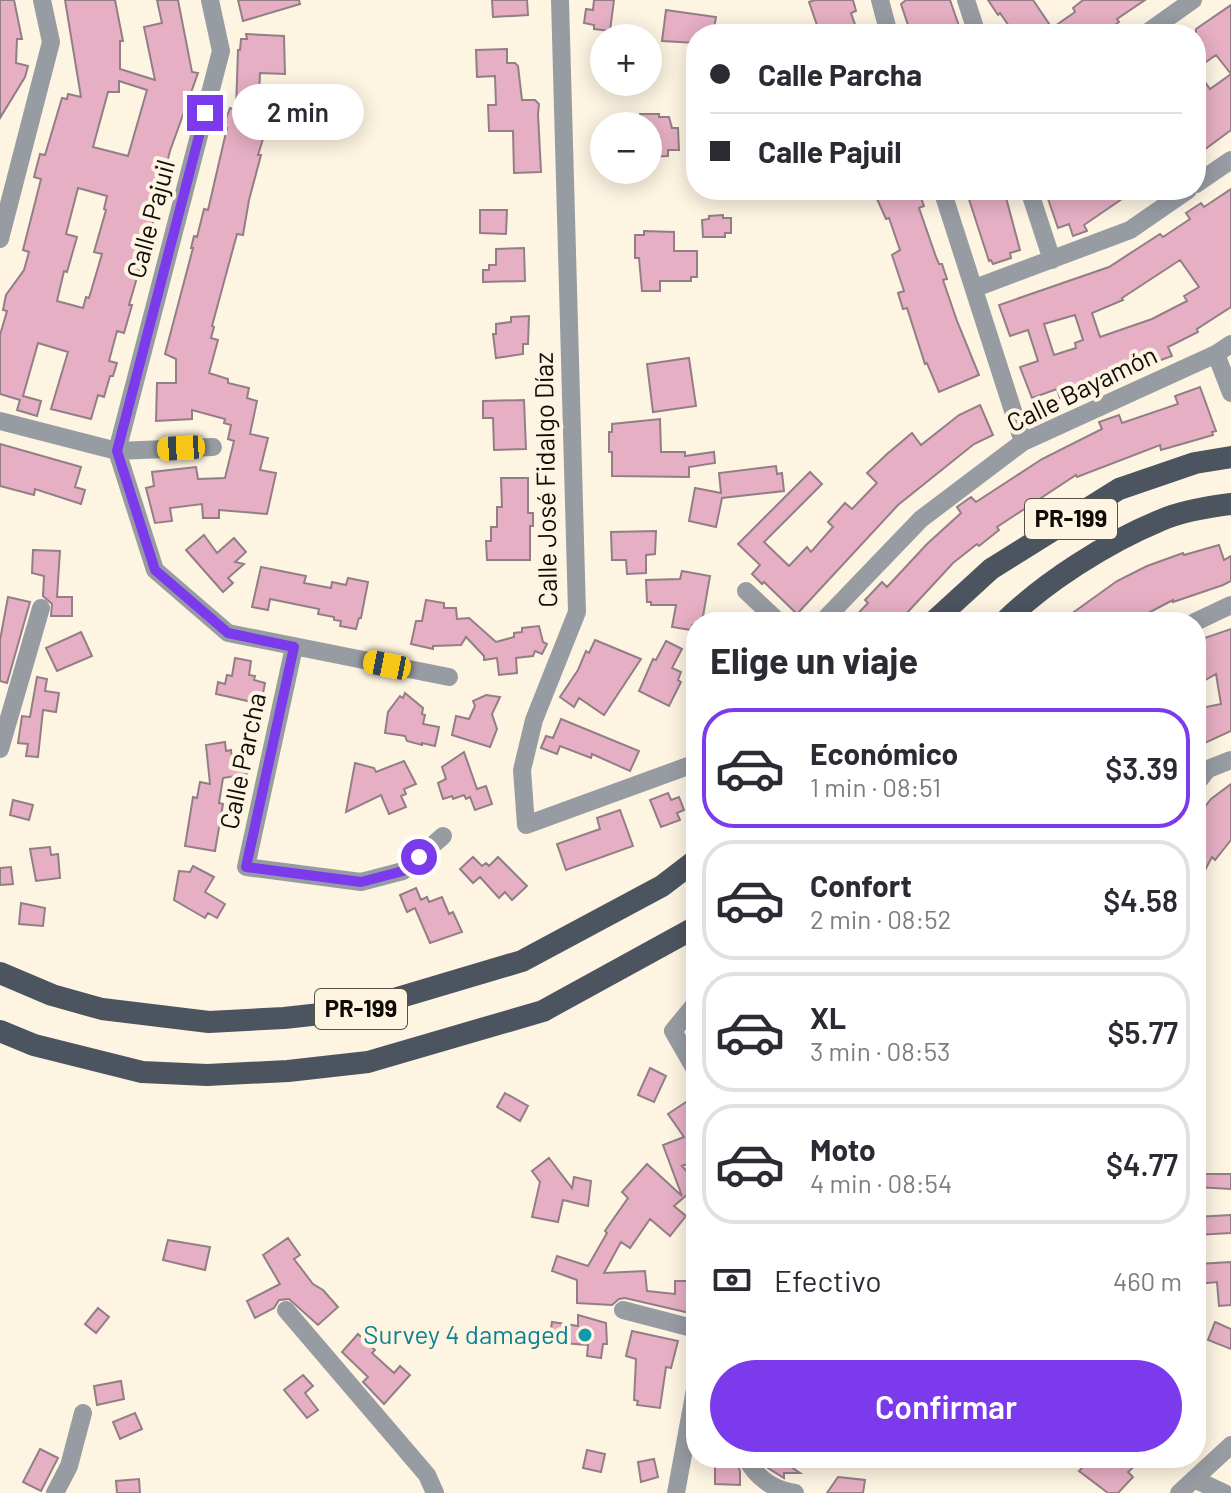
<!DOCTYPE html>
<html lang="es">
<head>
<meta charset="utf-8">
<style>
  body { margin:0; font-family:Barlow,sans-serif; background:#f2f2f3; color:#2b2b33; height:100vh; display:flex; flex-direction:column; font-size:30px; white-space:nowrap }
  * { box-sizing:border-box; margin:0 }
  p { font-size:26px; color:#7c7c81 }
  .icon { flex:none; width:44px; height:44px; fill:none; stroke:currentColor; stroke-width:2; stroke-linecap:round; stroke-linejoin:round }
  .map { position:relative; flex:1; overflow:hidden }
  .sheet { position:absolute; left:686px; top:612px; width:520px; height:856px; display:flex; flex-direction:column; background:#fff; border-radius:32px; box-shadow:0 4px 20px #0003 }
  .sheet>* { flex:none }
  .guide { position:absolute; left:686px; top:24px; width:520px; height:176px; border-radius:32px; box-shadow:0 4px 20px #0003; display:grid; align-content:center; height:176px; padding:0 24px; background:#fff }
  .tools { position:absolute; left:590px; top:24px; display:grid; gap:16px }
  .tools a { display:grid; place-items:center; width:72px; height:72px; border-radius:50%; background:#fff; box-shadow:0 4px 20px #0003; font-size:40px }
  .end { position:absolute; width:36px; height:36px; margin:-18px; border:10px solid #7c3aed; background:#fff; box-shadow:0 0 0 4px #fff }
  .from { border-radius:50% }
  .bubble { position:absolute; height:56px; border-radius:28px; background:#fff; box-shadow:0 4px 20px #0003; font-size:26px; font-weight:600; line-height:56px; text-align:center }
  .car { position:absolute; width:24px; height:48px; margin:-24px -12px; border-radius:10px; box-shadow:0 0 6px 2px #0007; background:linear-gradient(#f5c518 24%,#345 0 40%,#f5c518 0 76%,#345 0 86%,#f5c518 0) }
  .guide b { display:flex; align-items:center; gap:28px; height:76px; font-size:30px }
  .guide b+b { border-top:2px solid #e1e1e2 }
  .guide i { width:20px; height:20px; background:#2b2b33 }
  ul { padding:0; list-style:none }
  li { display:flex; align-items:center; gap:24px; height:120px; margin:0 16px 12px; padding:0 8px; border:4px solid #e1e1e2; border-radius:32px }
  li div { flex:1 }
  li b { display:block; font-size:30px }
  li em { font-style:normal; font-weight:600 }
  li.on { border-color:#7c3aed }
  li>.icon { width:72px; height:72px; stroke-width:1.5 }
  h2 { padding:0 24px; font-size:36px; line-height:96px }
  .pay { display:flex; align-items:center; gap:20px; height:88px; padding:0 24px; font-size:30px }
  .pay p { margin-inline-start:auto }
  .button { display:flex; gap:16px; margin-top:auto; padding:16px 24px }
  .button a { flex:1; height:92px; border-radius:48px; background:#7c3aed; color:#fff; font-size:32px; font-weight:600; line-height:92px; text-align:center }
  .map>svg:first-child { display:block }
  .building { fill:#e6afc4; stroke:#927f86; stroke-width:2; fill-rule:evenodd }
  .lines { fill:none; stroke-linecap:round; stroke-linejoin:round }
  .minor { stroke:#979ca3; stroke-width:18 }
  .primary { stroke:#4c5460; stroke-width:22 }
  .route { stroke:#7c3aed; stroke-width:10 }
  .culture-dot { fill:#0f9aa8; stroke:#fef4e2; stroke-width:3 }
  .labels { text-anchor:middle; stroke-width:8; stroke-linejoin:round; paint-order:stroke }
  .shield { fill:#fef4e2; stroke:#575148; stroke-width:2 }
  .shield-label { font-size:24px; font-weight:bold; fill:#0f0b06 }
  .street-label { font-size:26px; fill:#0f0b06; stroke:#fef4e2 }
  .culture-label { font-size:26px; fill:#0d838f; stroke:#fef4e2; text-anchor:end }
</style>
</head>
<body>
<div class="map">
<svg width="1231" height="1493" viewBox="0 0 1231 1493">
  <rect width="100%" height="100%" fill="#fef4e2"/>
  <path class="building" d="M0,0H14L22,39H17L16,63L28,66L25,77L0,118Z
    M65,0H115L123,41H120V69L155,80L144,27L162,23L157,0H178L192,72L198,73L170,151L154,212H156L129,305H132L124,333L117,331L109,361L117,363L113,376H110L104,397L98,395L91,419L51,409L68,352L38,343L23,396L41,401L37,416L17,410L20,400L0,394V335L7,311L3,310L6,295L24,270L29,252L23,250L41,179L34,177L40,154L45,155L62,98L67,99L68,94L81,97ZM119,81L147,90L128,156L93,147L108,92H119ZM78,188L107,196L104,209L106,210L94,252L102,254L89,298L86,297L83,308L57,301L64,271L67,272L77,237L66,234Z
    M238,0H299L300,4L243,21Z
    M492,0H527L528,15L493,17Z
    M594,0H614L610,31L594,29V25L584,23L586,9L593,10Z
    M815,0H853L856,11L851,13L857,30L844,34H820L809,2Z
    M906,0H950L959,26L947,29L948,34H911L901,4Z
    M988,0H1033L1052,28L1075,12L1073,8L1083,0H1145L1117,19L1119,22L1112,27L1116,34H1019L1014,26L1011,29L1000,13L998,15Z
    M1231,5V130L1196,156V29ZM1216,55L1231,74L1210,89L1196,69Z
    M666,10L716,17L713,34H696V43L662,41Z
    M246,34L284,36L285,74L260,73L259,95L264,97L261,106L272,110L258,155H261L249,200L243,235L237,234L212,326L214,327L211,338L218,340L209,373L228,379V383L249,388L247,398L257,401L250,434L268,438L260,470L276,473L267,514L219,510V518H203L202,504L170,508L172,521L155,523L146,488L154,486L152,472L196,467L198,479L225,478L234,441L228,439L231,425L224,423L225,419L192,410V419L156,421L157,383H176V359L165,354L193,248H191L194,236L197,237L204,209L208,210L227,128L223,127L230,108L236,110L238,50H240L241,39H247Z
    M507,49V63H515L518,66L522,100H535L539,104L538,114L541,172L514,173L513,131H489L488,105H496L495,76L477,77L476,50Z
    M640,114H659V117H669L672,128H678L679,150H668V156L648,157V126H640Z
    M1231,189V307L1197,329L1198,332L1168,347L1172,356L1060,398L1057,389L1032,398L1020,367L1038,361L1028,330L1010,336L999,305L1109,267L1160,234L1163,237L1190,219L1186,213L1201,203L1204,207ZM1180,260L1199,287L1184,296L1187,301L1152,319L1100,337L1092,313L1123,300L1122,298ZM1075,315L1083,340L1075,343L1076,348L1054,355L1044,324Z
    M873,190H918L924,206L919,208L936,257L939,264H942L947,279L943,280L957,321L979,375L939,392L927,363L925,364L907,308L903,309L898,293L904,291L892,255L900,250L889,218L886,219Z
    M966,190H1004L1020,250L1010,253L1011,258L993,264L991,260L989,261Z
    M1045,190H1135L1084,225L1087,231L1073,236L1069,224L1058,228Z
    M480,210H507L506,234L480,233Z
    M723,215V218H731V233H725V237H703L702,220L709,219V216Z
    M644,231L674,232V251H697V277H691V281H660V291H642L639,258H635V235H644Z
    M524,248L525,281L483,282V270H489V265H496V249Z
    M529,316L528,344H523V354L496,358L493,334H496V324L511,322V317Z
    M689,358L696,406L653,412L647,364Z
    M1200,387L1216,431L1212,432L1213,435L1161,450L1160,445L1077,477L1076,475L997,527L999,530L979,546L977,544L953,563L905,615L912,622H850L868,603L865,600L882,582L887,587L927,544L961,513L957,507L971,497L976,502L1042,459L1102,429L1099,422L1119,415L1122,423L1178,404L1175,396Z
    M524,400L526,449L494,450L493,418H483V401Z
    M980,405L993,435L974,444L898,505L797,614L764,582L762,584L752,574L760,565L738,544L810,472L822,484L764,542L789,566L807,547L811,552L833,527L828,522L845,503L852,509L877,483L867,473L887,454L912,433L921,445L959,415Z
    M660,419L661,452H685V456L714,452L715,463L689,467V477L612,476V452H609V432H612V424Z
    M0,444L81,467L75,487L85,490L81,504L35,489L34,495L0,486Z
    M776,466L777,474L782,473L784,491L722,498L716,527L689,521L695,488L721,493L719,473Z
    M501,478H528V513H533V526H530V560H487L486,541H491V527H497V507H502Z
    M656,531L655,554L646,555V573L627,574L626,560H612L611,532Z
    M204,535L217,553L234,538L246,552L235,562L244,564L228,578L233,583L223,592L186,550Z
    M1219,545L1224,560L1231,556V581L1223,585L1173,602V600L1131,622H1060L1117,581L1147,566L1183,553L1184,555Z
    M33,550L60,551L57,597H72V616H51L52,604L43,596L44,576L32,573Z
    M261,567L306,576L304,583L331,588L332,582L346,585L348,578L368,582L361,618H359L356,629L340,626L341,621L334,620V617L318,614L319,609L270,599L268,610L252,607Z
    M682,571L710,576L702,622L692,625L691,630L672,627L676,605H651V602H647L646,580L680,579Z
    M8,597L30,602L7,683L0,681V640Z
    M426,600L444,603V608H456L457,619L469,618L496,642L514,637V633L522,632V628L539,626L543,642L547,644L542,654L535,651L533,656L516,658L517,673L499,675L497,658L484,660V656L466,637L461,645L433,646V649L411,644L416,621H422Z
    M1231,629V731L1196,747V709L1221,704L1216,674L1200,683L1196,674V641Z
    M81,632L92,656L57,671L46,648Z
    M595,640L641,659L604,715L579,698L574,707L560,697L578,670L586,651L589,653Z
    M666,641L682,649L672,668L681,672L678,680L681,682L669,706L639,691L653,659L656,660Z
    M235,658L251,661L249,675L255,676L254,680L265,683L261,704L216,694L218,682L225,684L227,675L232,676Z
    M37,677L47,679L45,691L59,693L56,712L43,710L38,757L26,756L28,744L18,743L22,716L30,717Z
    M405,693L423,708L422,714L425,715L423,724L439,727L435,746L422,743V745L407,741L405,736L385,733L388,712L400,696L403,698Z
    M486,695L500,697L492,714L497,729L490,747L452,735L456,716L469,719L475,706L473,701Z
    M561,719L639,751L630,771L592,754L591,758L560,746L557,754L541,748L546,736L553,738Z
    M225,742L226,751L231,750L232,759L245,757L247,774L223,778L219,803L223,804L215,851L185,846L193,797L197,798L200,782L210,784L206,745Z
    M464,752L477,789L486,786L492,804L475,810L470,797L466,799L464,795L453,799L452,796L443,799L438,783L446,779L442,767Z
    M404,761L416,784L404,789L406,794L401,796L406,807L389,814L381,795L346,812L355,763L374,768L376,772Z
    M1231,784V840L1215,860L1212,857L1196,887V818L1211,799Z
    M668,793L671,800L679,797L684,810L677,813L680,820L661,827L650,800Z
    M13,800L33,805L29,820L10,815Z
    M620,810L633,846L566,870L557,844L600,829L597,818Z
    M50,847L51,855L58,854L60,878L36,881L30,849Z
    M473,857L482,866L486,863L489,866L498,857L527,886L512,900L505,892L499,898L480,877L473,883L460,869Z
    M193,866L214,877L205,892L225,904L217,918L208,913L205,918L174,900L179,871L190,872Z
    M11,867L13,884L0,885V868Z
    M416,888L421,900L427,897L429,902L442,897L449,914L453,912L462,932L430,943L415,908L407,912L400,895Z
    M21,903L45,908L43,926L19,924Z
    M650,1068L666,1076L654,1102L638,1095Z
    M505,1093L528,1106L520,1121L497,1107Z
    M689,1100L696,1110V1161L682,1166L696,1182V1187L674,1206L686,1216L670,1236L650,1219L630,1248L621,1242L604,1273L645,1271L647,1291L675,1294V1281H694L696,1282L694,1314L625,1298L619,1299L612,1305L577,1303V1280L552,1271L557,1256L588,1266L607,1233L605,1231L628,1198L622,1192L647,1164L682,1196L663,1145L684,1137L668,1114Z
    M549,1158L572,1188L574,1177L591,1181L588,1206L563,1200L558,1222L532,1217L540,1182L532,1171Z
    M1196,1174H1231V1189L1196,1187Z
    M1231,1215V1233L1196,1235V1217Z
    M288,1238L300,1255L294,1259L313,1284L323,1290L338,1307L318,1325L289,1299L279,1300L274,1308L255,1318L247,1301L280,1284L263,1255Z
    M168,1240L210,1247L205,1270L163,1260Z
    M1231,1262V1305L1219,1306L1217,1282L1198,1284L1197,1264Z
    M98,1308L109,1317L96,1333L85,1324Z
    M578,1315L606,1323L607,1344H603L601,1358L587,1356L588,1345L549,1342L552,1322L578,1326Z
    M1215,1322L1231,1329V1349L1208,1340Z
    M632,1331L678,1341L671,1368L666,1367L660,1408L637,1405L638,1401L634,1400L636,1359L626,1356Z
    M358,1334L375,1350L372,1353L394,1373L400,1366L410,1375L384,1404L363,1382L368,1377L342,1352Z
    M303,1375L313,1386L305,1393L318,1410L307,1418L284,1390Z
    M121,1381L124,1399L97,1405L94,1386Z
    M135,1413L142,1429L120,1439L113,1422Z
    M40,1449L58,1458L41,1491L23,1482Z
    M587,1450L605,1454L601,1472L583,1468Z
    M715,1458H734L740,1471V1485L715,1484Z
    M1091,1458H1143L1128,1472L1133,1477L1118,1493H1108L1079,1471Z
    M654,1459L658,1477L641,1482L638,1462Z
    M765,1460L782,1461L800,1473H784V1478L768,1468Z
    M838,1477L865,1480L863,1493H827Z
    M139,1479L140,1493H117L116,1481Z"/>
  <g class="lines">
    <path class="minor" d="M210,0L221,51L117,451L155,570L228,633L449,677
      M560,0L577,612L534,720L522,770L526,825L688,766
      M880,0L889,34
      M966,0L977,34
      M1145,34L1193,0
      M1196,184L1231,160
      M942,190L1023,442
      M1029,190L1052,260
      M0,239L51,42L42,0
      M975,288L1130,230L1188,190
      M1216,354L1231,393
      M0,421L117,451L213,447
      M746,591L779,622
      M822,622L921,519L1023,442L1216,354L1231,344
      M1195,622L1231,605
      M294,647L246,867L361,882L403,871L443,836
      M0,749L41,608
      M1196,784L1208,769L1231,760
      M696,1003L673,1031L696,1071
      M286,1310L427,1475L435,1493
      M623,1310L696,1329
      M746,1458C756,1477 773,1490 795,1493
      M1194,1479L1224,1493
      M55,1493L69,1466L83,1413
      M676,1493L696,1384
      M1179,1493L1231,1445"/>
    <path class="primary" d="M933,622L991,569L1119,489L1195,463L1231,457
      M1004,622C1045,582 1106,543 1159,521C1181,511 1207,507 1231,504
      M0,973L52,995L102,1009L209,1022L284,1018L357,1010L522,961L662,886L696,860
      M0,1031L34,1045L142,1072L207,1075L288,1071L368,1062L543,1011L696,927"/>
  </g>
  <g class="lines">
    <path class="route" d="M205,113L117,451L155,570L228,633L294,647L246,867L361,882L403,871L419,857"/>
  </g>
  <circle class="culture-dot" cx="585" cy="1335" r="8"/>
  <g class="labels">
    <g class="shield">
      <rect x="1025" y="499" width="92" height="40" rx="6"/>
      <rect x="315" y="989" width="92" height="40" rx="6"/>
    </g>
    <g class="shield-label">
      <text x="1071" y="527">PR-199</text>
      <text x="361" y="1017">PR-199</text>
    </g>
    <g class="street-label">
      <text transform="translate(151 219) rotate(-75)" y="9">Calle Pajuil</text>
      <text transform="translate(1082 389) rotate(-26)" y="9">Calle Bayamón</text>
      <text transform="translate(546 480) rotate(-91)" y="9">Calle José Fidalgo Díaz</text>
      <text transform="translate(243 761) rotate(-78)" y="9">Calle Parcha</text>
    </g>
    <g class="culture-label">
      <text x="569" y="1344">Survey 4 damaged</text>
    </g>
  </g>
</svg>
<div class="tools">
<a>+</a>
<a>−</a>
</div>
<i class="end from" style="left:419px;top:857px"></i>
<i class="end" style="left:205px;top:113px"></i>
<div class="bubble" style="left:232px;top:84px;width:132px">2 min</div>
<i class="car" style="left:181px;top:448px;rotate:267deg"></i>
<i class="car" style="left:387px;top:665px;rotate:281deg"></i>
<div class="guide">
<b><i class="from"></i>Calle Parcha</b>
<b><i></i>Calle Pajuil</b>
</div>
<section class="sheet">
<h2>Elige un viaje</h2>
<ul>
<li class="on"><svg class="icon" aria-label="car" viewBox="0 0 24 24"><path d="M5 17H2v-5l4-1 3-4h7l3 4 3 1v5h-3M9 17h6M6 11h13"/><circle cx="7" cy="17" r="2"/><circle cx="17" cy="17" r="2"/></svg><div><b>Económico</b><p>1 min · 08:51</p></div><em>$3.39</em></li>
<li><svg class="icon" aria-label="car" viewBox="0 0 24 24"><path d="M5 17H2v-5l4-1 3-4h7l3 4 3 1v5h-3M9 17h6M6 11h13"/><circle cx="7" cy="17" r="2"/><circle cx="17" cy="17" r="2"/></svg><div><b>Confort</b><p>2 min · 08:52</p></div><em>$4.58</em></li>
<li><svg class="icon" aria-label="car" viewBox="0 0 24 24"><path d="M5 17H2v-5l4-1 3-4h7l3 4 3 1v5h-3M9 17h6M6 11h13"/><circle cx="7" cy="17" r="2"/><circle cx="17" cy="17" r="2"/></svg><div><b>XL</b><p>3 min · 08:53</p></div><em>$5.77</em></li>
<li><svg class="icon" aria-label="car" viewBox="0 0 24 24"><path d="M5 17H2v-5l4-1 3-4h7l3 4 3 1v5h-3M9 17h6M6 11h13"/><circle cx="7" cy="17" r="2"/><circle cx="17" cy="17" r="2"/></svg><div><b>Moto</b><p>4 min · 08:54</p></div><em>$4.77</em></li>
</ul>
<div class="pay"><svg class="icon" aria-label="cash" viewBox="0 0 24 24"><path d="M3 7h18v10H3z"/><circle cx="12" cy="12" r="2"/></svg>Efectivo<p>460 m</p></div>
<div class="button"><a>Confirmar</a></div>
</section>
</div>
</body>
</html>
